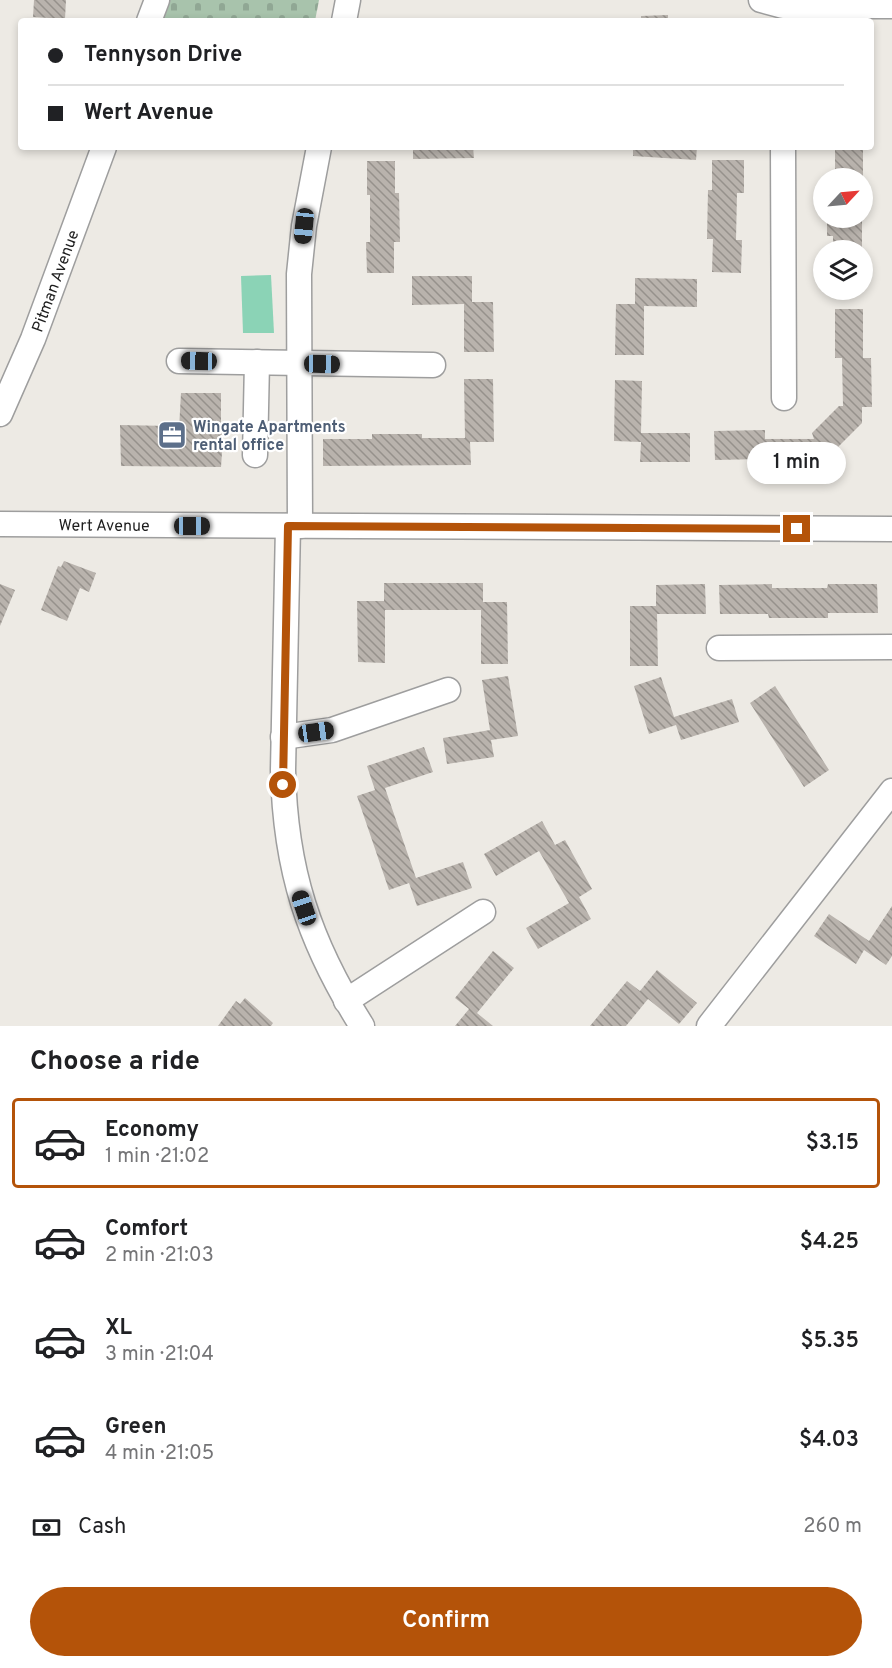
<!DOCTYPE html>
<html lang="en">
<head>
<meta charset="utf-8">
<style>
  body { margin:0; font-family:Overpass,sans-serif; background:#f2f2f2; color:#202124; height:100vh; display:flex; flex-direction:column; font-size:22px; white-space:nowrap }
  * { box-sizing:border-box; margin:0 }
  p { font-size:20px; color:#757577 }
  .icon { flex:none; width:33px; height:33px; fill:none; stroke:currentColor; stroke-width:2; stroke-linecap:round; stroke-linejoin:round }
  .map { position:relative; height:1026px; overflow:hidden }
  .sheet { display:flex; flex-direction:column; background:#fff; flex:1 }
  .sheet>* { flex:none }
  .guide { position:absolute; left:18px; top:18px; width:856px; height:132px; border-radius:6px; box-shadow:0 3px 9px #0003; display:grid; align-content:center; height:132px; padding:0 30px; background:#fff }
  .needle { width:39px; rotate:64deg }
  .fabs { position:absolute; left:813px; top:168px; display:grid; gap:12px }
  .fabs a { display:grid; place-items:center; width:60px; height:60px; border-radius:50%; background:#fff; box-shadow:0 3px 9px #0003; font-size:30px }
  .end { position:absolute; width:27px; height:27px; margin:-14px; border:8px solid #b45309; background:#fff; box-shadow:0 0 0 3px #fff }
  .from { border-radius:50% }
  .bubble { position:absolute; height:42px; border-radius:21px; background:#fff; box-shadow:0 3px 9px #0003; font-size:20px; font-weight:600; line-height:42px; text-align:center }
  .car { position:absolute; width:18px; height:36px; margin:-18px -9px; border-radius:8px; box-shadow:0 0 4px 2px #0007; background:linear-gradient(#222 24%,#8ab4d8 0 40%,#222 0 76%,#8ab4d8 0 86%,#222 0) }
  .guide b { display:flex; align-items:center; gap:21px; height:57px; font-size:22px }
  .guide b+b { border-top:2px solid #e0e0e0 }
  .guide i { width:15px; height:15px; background:#202124 }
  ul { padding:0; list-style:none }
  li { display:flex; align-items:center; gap:18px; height:90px; margin:0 12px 9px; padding:0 18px; border:3px solid transparent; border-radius:6px }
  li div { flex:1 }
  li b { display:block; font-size:22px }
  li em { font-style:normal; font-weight:600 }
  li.on { border-color:#b45309 }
  li>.icon { width:54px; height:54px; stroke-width:1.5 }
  h2 { padding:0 30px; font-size:27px; line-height:72px }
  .pay { display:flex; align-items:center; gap:15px; height:66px; padding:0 30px; font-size:22px }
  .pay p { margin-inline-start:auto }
  .action { display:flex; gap:12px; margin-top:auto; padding:12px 30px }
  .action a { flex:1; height:69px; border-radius:36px; background:#b45309; color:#fff; font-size:24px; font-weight:600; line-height:69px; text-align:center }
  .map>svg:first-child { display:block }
  .cemetery { fill:url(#cemetery-stones) }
  .pitch { fill:#8bd3b6 }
  .building { fill:url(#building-back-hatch) }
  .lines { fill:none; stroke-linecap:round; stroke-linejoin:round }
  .minor-casing { stroke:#9e9e9e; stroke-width:27 }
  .minor { stroke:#fff; stroke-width:24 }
  .route { stroke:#b45309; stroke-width:8 }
  .labels { text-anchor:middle; stroke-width:4.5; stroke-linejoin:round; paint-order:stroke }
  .street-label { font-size:16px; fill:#1d1d1d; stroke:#fff }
  .service-label { font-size:16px; font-weight:bold; fill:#4e5e75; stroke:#fff; text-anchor:start }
</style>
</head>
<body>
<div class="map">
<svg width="892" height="1026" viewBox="0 0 892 1026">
  <defs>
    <pattern id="cemetery-stones" width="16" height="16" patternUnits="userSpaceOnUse" patternTransform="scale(1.5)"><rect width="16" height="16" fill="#a8c3ac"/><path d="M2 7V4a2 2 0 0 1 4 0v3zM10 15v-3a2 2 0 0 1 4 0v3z" fill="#90a794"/></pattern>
    <pattern id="building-back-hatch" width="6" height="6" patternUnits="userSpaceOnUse" patternTransform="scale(1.5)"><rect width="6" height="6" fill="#b9b3ad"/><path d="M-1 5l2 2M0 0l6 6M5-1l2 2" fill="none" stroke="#96918c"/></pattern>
  </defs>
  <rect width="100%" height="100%" fill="#edeae4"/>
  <path class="cemetery" d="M149,0H319L315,21H163L144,14Z"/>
  <path class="pitch" d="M271,275L274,333H243L241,276Z"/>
  <path class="building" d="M34,0H66L65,19L33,17Z
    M843,8L872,9V21H843Z
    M668,15V21H641V16Z
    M413,147H473L474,158L413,159Z
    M633,147H697L696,160L633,156Z
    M835,147H863V178H835Z
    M712,160H744V193H737L736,240H742L741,273L712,272L713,239H707L708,190H712Z
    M367,161H395V193H399L400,242H394V273H367L366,242H370V195H367Z
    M827,218H862V250H833V236H827Z
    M412,276H472V302H493L494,352H464V304L412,305Z
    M635,278L697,279V307L644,306V355H615L616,304H635Z
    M835,309H863V358H871L872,407H862V423L829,456H814V467L763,468V459L715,460L714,431L765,430V439H814L812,433L839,406H843L842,358H835Z
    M464,379H493L494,442H470L471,465L323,466V439H372V434H422V438H465Z
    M615,380L642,381L641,433H690V462H640L641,442L614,441Z
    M181,393H221V426L224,425L221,467L121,466L120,425L170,426L171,429H179Z
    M64,561L96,573L89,592L80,588L67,621L41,610L58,566L61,567Z
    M384,583H483V602H507L508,664H481V610H385V663L358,662L357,601H384Z
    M0,584L15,590L0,626Z
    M705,584L706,614H657L658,666H630V606H656V585Z
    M772,584V588H827L828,584H877L878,613H828V618H769L768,614H720L719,585Z
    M508,676L518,736L491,740L494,757L447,764L443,738L490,730L482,680Z
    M661,677L674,717L732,699L739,722L681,740L676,725L649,734L634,686Z
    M775,686L829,770L804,787L750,703Z
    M424,747L433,772L385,788L416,878L463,862L472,888L417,906L409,883L389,890L357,796L375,790L367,766Z
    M542,821L555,845L565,840L592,889L579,897L591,919L538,949L526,928L569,903L539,851L496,876L484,854Z
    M892,906V956L886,965L864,950L856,964L814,936L829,914L869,941Z
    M493,951L514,968L477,1013L493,1026H455L469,1009L455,998Z
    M657,970L697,1003L679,1024L648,999L626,1026H590L627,981L640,991Z
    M245,998L273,1023L271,1026H218L236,1001L240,1004Z"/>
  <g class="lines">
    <g class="minor-casing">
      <g id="minor">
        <path d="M761,0L783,6H892"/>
        <path d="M149,21L157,0"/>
        <path d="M344,21L348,0"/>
        <path d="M783,147L784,398"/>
        <path d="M179,361L433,365"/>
        <path id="s1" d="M0,414L33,339L104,147"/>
        <path d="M255,455L257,362"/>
        <path id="s2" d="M0,524L892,529"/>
        <path d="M288,526L283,770C285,870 309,942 362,1026"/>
        <path d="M300,526L299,274L304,226L319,147"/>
        <path d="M719,648L892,647"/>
        <path d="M283,737L332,730L448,690"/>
        <path d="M346,1001L483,912"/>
        <path d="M709,1026L892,791"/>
      </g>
    </g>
    <use href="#minor" class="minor"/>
  </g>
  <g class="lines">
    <path class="route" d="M283,785L288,526L797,529"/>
  </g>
  <defs>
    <g id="office-square" transform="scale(1.5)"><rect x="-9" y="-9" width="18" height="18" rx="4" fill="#5c6f8a" stroke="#fff"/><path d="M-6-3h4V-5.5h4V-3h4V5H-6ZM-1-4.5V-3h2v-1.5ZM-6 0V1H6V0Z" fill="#fff"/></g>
  </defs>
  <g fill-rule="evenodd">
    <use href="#office-square" x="172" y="435"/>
  </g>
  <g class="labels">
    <g class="street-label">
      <text dy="6" stroke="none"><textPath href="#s1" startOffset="144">Pitman Avenue</textPath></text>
      <text dy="6" stroke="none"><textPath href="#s2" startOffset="104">Wert Avenue</textPath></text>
    </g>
    <g class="service-label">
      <text x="193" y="432">Wingate Apartments<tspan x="193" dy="18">rental office</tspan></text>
    </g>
  </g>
</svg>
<div class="fabs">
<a><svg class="needle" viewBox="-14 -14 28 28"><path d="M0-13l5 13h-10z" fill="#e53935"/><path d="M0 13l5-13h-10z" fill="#757577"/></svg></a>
<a><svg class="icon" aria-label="layers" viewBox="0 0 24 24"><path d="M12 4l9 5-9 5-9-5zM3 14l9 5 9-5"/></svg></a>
</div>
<i class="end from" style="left:283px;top:785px"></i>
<i class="end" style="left:797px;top:529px"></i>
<div class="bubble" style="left:747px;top:442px;width:99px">1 min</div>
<i class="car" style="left:304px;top:226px;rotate:186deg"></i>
<i class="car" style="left:199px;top:361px;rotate:271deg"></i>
<i class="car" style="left:322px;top:364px;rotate:91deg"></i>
<i class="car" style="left:192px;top:526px;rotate:90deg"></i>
<i class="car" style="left:316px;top:732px;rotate:82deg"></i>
<i class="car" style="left:304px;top:908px;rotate:341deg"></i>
<div class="guide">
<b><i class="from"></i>Tennyson Drive</b>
<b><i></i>Wert Avenue</b>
</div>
</div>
<section class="sheet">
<h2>Choose a ride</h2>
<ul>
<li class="on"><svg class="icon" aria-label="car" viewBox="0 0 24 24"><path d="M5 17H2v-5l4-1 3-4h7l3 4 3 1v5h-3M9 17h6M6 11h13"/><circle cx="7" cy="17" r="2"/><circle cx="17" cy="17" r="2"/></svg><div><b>Economy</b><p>1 min · 21:02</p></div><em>$3.15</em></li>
<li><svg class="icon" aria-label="car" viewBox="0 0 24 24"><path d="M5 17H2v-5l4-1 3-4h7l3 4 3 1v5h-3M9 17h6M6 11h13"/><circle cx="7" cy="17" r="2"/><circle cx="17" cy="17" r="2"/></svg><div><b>Comfort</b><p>2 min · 21:03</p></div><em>$4.25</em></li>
<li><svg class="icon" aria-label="car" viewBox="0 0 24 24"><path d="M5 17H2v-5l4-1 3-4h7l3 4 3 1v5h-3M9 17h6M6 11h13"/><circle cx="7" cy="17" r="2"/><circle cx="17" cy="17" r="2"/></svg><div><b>XL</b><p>3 min · 21:04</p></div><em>$5.35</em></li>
<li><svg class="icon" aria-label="car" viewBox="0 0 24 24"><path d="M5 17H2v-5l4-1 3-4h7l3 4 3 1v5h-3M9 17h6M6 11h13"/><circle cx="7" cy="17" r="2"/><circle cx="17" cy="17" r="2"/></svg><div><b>Green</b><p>4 min · 21:05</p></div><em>$4.03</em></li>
</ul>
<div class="pay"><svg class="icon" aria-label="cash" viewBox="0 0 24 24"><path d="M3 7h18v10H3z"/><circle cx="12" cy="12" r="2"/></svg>Cash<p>260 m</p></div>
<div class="action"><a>Confirm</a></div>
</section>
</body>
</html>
